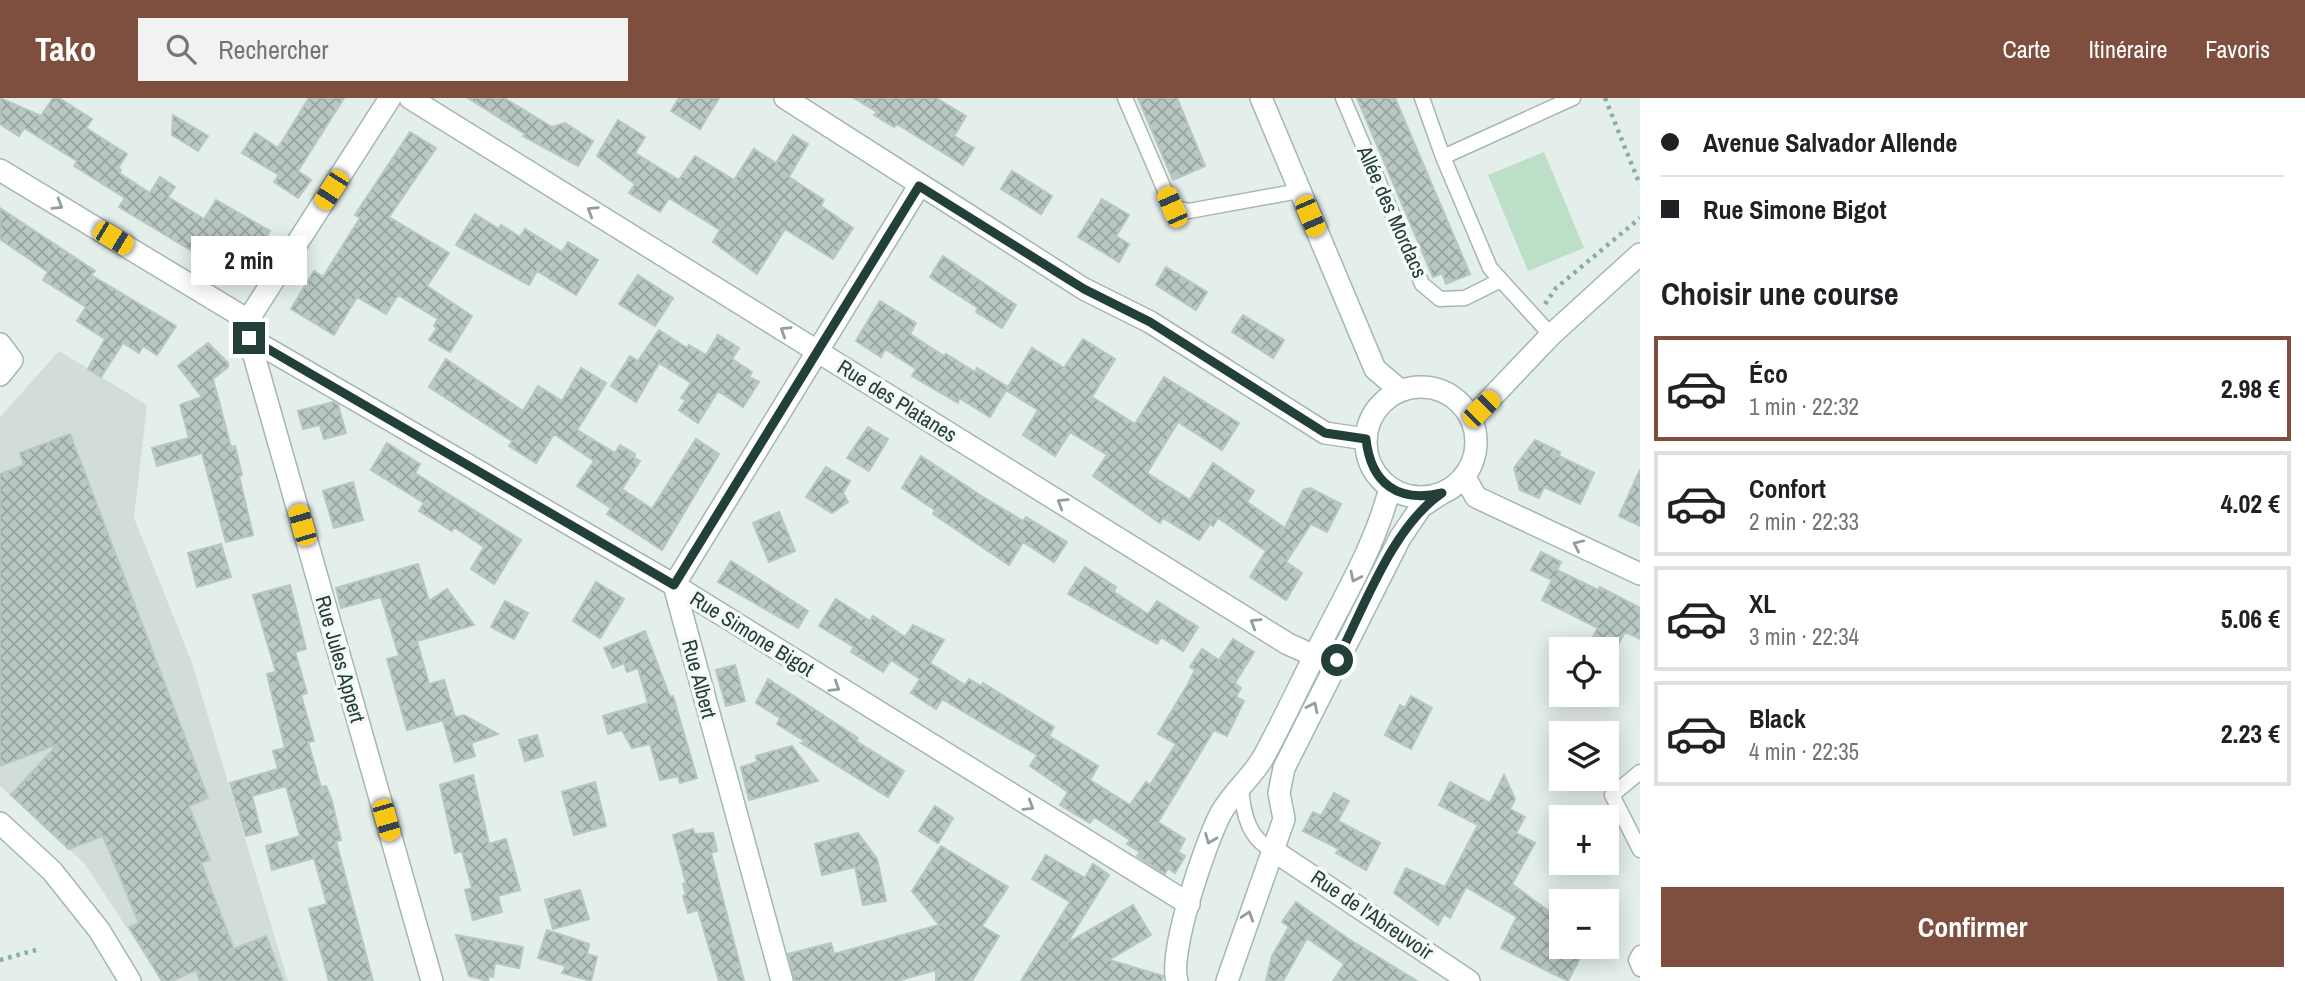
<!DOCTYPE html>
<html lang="fr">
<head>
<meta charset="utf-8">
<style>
  body { margin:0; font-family:"Archivo Narrow",sans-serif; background:#f2f2f2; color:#202124; height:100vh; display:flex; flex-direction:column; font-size:26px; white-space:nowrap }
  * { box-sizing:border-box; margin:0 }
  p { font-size:23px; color:#757577 }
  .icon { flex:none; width:38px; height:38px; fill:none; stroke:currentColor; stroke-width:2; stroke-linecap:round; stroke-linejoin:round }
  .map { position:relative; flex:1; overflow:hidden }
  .drawer { display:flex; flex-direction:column; background:#fff; width:665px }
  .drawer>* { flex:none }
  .hud { display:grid; align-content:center; height:154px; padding:0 21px; background:#fff }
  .fabs { position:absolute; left:1549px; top:539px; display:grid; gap:14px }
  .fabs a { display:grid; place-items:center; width:70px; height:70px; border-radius:0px; background:#fff; box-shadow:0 4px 18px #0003; font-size:35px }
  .end { position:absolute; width:32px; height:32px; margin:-16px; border:9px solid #233f39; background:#fff; box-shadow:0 0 0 4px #fff }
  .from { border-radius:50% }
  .bubble { position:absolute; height:49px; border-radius:0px; background:#fff; box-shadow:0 4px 18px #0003; font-size:23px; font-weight:700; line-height:49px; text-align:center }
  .car { position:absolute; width:21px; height:42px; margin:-21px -10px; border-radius:9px; box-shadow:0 0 5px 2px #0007; background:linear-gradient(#f5c518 24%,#345 0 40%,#f5c518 0 76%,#345 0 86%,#f5c518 0) }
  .hud b { display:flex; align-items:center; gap:24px; height:66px; font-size:26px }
  .hud b+b { border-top:2px solid #e0e0e0 }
  .hud i { width:18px; height:18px; background:#202124 }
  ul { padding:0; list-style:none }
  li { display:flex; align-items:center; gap:21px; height:105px; margin:0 14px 10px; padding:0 7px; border:4px solid #e0e0e0; border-radius:0px }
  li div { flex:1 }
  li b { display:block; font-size:26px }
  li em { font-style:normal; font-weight:700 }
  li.on { border-color:#7e4f3e }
  li>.icon { width:63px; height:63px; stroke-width:1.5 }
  h2 { padding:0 21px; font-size:32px; line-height:84px }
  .cta { display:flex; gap:14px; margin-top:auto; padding:14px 21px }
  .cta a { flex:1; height:80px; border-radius:0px; background:#7e4f3e; color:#fff; font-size:28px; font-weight:700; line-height:80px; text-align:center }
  header { display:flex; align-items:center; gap:42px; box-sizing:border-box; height:98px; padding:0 35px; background:#7e4f3e; color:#fff }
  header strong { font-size:33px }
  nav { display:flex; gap:38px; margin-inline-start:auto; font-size:24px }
  .search { width:490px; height:63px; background:#f2f2f2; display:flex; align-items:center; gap:18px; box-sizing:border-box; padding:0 24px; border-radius:0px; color:#757577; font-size:26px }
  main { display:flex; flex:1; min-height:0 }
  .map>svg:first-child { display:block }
  .built { fill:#d2ddd9 }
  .grass { fill:#bddec7 }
  .building { fill:url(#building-cross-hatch); stroke:#b6c7c1; stroke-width:2 }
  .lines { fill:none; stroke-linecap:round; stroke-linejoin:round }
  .lane-casing { stroke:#a6b6b1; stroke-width:17 }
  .street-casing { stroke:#a6b6b1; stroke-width:24 }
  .secondary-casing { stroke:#a2b9b2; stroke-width:24 }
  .path { stroke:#85b1a5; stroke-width:4.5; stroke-dasharray:3.5 5; stroke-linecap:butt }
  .lane { stroke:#fff; stroke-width:14 }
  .street { stroke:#fff; stroke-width:21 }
  .secondary { stroke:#fff; stroke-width:21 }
  .oneway { stroke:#919f9c }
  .route { stroke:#233f39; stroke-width:9 }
  .labels { text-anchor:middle; stroke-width:7; stroke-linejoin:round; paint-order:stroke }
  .street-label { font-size:21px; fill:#233f39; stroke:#f5faf8 }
</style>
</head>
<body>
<header>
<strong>Tako</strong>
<div class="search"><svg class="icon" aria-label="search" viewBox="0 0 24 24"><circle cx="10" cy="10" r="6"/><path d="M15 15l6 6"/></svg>Rechercher</div>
<nav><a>Carte</a><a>Itinéraire</a><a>Favoris</a></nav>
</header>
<main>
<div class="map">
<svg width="1640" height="883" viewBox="0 0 1640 883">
  <defs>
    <pattern id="building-cross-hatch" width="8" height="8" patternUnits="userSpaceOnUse" patternTransform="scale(1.75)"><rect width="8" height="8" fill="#b9c8c3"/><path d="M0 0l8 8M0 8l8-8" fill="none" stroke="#96a49f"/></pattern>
  </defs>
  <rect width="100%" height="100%" fill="#e4eeea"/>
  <path class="built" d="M59,253L147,307L134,420L192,565L288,883H162L84,765L0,688V319Z"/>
  <path class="grass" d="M1544,54L1584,150L1528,173L1488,77Z"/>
  <path class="building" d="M0,0L41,18L53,0H59L92,21L86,30L127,56L118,70L121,72L119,75L150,95L160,79L175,89L168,99L204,121L216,102L270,133L248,168L201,140L192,153L119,109L125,100L74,68L77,63L24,30L19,38L0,26Z
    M309,0H344L298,73L311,82L298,100L274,84L279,77L242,55L255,35L278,50Z
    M468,0H504L552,29L565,25L593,43L578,68L523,38L525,36Z
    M679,0H719L700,31L671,13Z
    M854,0H936L966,18L954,38L974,50L963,67L897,26L894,29L874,17L877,14Z
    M1138,0H1177L1205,68L1173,82Z
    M1357,0H1395L1470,176L1446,186L1442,175L1433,179Z
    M173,17L208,38L198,53L172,37Z
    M618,22L645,39L635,55L679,82L695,58L734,82L754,51L776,65L793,37L808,46L789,79L824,102L821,108L853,130L833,161L785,131L757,176L713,144L720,132L669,100L660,114L629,95L635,86L597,58Z
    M410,34L436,50L389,119L449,155L427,188L472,218L450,254L429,242L437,230L434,228L438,221L398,197L386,216L357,199L334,237L291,211L314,173L323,179L360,120L355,117Z
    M1012,73L1052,98L1041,116L1001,91Z
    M1102,101L1129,117L1116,138L1129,146L1119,164L1078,139Z
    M0,110L95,173L91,177L176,228L157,257L143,248L139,255L123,245L101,279L88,271L105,241L77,223L86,209L43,182L48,174L0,141Z
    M475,116L499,131L501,127L520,139L525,131L562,154L568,144L598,162L576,197L537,173L529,187L456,147Z
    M943,158L1016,207L1002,230L976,214L978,210L930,179Z
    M1166,169L1207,194L1196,212L1156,187Z
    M638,177L673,200L655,228L619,206Z
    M880,203L916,225L910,236L944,258L946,256L975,274L977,270L1008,289L1032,250L1064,270L1083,241L1115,261L1092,299L1135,326L1164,279L1239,325L1222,352L1178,324L1147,375L1190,402L1213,365L1254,393L1247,404L1285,430L1303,392L1310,390L1341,406L1327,434L1311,426L1286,464L1302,475L1286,502L1250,479L1266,453L1218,420L1213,428L1210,426L1199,442L1163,420L1160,425L1093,378L1107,357L1070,334L1055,358L1023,337L1038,312L1006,292L990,319L959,300L958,305L912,278L916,271L885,251L881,259L856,243Z
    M1243,217L1284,242L1273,260L1232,234Z
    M659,232L687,250L689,247L706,257L718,237L739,250L732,261L752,274L749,279L759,284L743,309L718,293L698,325L679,312L686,302L681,300L691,285L659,265L636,304L611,288L630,258L638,263Z
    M208,245L228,265V269L213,281L231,349L235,348L242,377L239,378L253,437L226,444L202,355L157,368L152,350L189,340L180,307L202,299L178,268Z
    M446,261L523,313L538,288L562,303L581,270L606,285L577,332L615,355L620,347L635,356L634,360L640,363L622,391L652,411L696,341L719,356L662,452L607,416L611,410L577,388L594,363L554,336L536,365L509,348L512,343L429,289Z
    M333,304L338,307L346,335L324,341L320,327L303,331L298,313Z
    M868,329L888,341L869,373L847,360Z
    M70,336L208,700L189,708L210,762L201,765L234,851L266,838L283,883H200L196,872L172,883H162L129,829L139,825L103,738L69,751L11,697L58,646L0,668V376L24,367L20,355Z
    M1535,342L1560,354L1559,358L1594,375L1580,406L1544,389L1539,400L1520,392L1514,370Z
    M387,345L420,366L415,375L521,442L494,486L471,471L484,449L454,429L452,433L419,413L424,405L371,372Z
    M921,358L983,399L1023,423L1026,419L1067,444L1054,464L1023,444L1009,467L933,416L935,412L902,390Z
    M826,369L850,383L843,395L848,404L832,415L806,399Z
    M1640,372V428L1619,418Z
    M353,384L363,422L334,430L323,393Z
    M779,414L795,453L769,464L753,425Z
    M221,446L231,479L197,489L188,455Z
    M1541,454L1561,464L1557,472L1598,492L1600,489L1640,510V541L1625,534L1616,551H1603L1590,544L1598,530L1542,502L1552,482L1531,472Z
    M731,463L808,513L798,530L718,484Z
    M418,466L429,503L447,491L474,527L417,543L429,586L444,582L455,619L407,632L387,561L399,558L381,499L341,510L336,490Z
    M1085,469L1116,489L1114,494L1148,516L1157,503L1198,529L1183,553L1161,539L1157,546L1068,496Z
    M596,484L624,501L600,540L573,523Z
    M290,487L306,551L295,554L307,595L301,597L314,643L308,644L321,689L326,688L332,703L341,742L336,743L373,883H329L309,811L327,806L314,760L272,772L266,748L300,738L286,688L252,698L261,734L246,738L230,685L278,671L273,653L285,650L267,576L276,574L253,497Z
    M836,501L870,523L873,518L905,539L913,527L944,542L930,565L965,587L969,581L981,588L983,585L1054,629L1049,638L1098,668L1090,682L1130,707L1146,684L1150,687L1176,646L1158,636L1188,586L1195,572L1190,569L1202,551L1219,562L1233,541L1254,554L1235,585L1241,590L1236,599L1244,603L1227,638L1214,632L1158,724L1185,741L1178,754L1185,758L1175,775L1168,770L1165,776L1137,758L1140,754L1127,746L1130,742L1094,719L1090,725L1060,707L1068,694L1030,668L1037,657L942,601L936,611L911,595L920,581L891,562L883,574L851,554L854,549L819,528Z
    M505,503L528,515L514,541L491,529Z
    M645,533L670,599L673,598L697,680L680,685L678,678L660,682L650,646L632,650L622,632L608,636L603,618L648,605L638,570L627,574L624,565L613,570L604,550Z
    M735,567L745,603L726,608L716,572Z
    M768,581L858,640L856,643L904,673L888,699L801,645L806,644L777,626L780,620L756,605Z
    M1411,598L1432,610L1411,651L1385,637L1400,607L1405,610Z
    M464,617L498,636L471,645L475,658L455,664L443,623Z
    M537,637L543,658L525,663L519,642Z
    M792,648L818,683L749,702L741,669L757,664L756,658Z
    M473,677L489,746L506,741L520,792L498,798L502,814L473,822L465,792L472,790L462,753L455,755L440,687Z
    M1504,677L1515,701L1510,711L1525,719L1516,735L1535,745L1512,786L1558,820L1547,836L1561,844V849H1570L1582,856L1568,883L1501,850L1517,819L1466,789L1450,820L1444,816L1438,827L1394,795L1406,770L1445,789L1478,727L1439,707L1450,684L1490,705Z
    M595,684L606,728L574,737L562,694Z
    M1334,695L1349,703L1338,723L1380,745L1366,772L1336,755L1339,751L1303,733L1313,714L1321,718Z
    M935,708L953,720L938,745L919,733Z
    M693,731L695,736L713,735L717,753L711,755L744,883H719L698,812L688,815L683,798L686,797L683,786L686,785L673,737Z
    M858,735L877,761L886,803L863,807L855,769L822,777L815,746Z
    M941,748L1008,789L982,828L999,838L972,883H936V872L897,883H795L788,856L831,845L834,856L939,827L912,793Z
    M1046,757L1085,780L1093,766L1109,777L1067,845L1133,807L1151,837L1109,862L1163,878L1162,883H1021L1070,804L1032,781Z
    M580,792L589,821L553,831L545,802Z
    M1296,804L1347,840L1417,883H1333L1344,866L1307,840L1283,883H1266L1272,858L1289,829L1282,824Z
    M547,832L589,846L587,856L597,859L591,883L562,875L566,868L538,860Z
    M456,837L523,849L519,870L495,865L493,879L489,877L488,883L469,878Z"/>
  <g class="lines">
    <g class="lane-casing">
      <path id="lane" d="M1125,0L1172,109L1189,113L1299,93
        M1343,0L1422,186L1440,201L1465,200L1501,182
        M1422,0L1443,59
        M1551,237L1490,170L1443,59L1573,0
        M1640,674L1612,697L1640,752
        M1241,689C1243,715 1248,741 1274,753
        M1640,855L1636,862L1640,871"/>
    </g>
    <g class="street-casing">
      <path id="street" d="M410,0L1288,546L1315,558
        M785,0L1084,191L1150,224L1325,335L1366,341
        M0,72L248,222
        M248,222L249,240L432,883
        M248,222L390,0
        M249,240L674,487L1189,806
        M0,246L12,262L0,277
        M1464,378L1476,399L1640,476
        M0,725L52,773L99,832L130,883
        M1274,753L1469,883
        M782,883L674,487L919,88"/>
    </g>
    <g class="secondary-casing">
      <path id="secondary" d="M1261,0L1375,271L1401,293
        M1366 344a55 55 0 1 1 110 0a55 55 0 1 1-110 0Z
        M1471,321L1551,237L1640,156
        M1177,883C1168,854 1206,743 1221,715C1233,694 1251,680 1263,660C1284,621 1303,580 1323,541C1348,492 1376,444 1390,390
        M1227,883L1284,721L1279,695L1284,670L1400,440L1421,409L1442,395"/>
    </g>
    <path class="path" d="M1605,0L1640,87
      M1545,206L1556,190L1640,120
      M0,862L36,852"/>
    <use href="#lane" class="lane"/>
    <use href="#street" class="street"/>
    <use href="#secondary" class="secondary"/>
  </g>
  <defs><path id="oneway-chevron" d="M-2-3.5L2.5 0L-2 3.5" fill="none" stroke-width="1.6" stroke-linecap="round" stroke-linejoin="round" transform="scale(1.75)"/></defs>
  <g class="oneway">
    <use href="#oneway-chevron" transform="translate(58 107) rotate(31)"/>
    <use href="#oneway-chevron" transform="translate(592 113) rotate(-148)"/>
    <use href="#oneway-chevron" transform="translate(785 233) rotate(-148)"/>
    <use href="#oneway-chevron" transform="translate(1062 405) rotate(-148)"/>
    <use href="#oneway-chevron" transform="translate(1578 447) rotate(-155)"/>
    <use href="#oneway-chevron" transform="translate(1355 479) rotate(116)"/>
    <use href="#oneway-chevron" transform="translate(1255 525) rotate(-148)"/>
    <use href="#oneway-chevron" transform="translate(835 589) rotate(32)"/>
    <use href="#oneway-chevron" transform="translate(1313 609) rotate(-64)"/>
    <use href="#oneway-chevron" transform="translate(1029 708) rotate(32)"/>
    <use href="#oneway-chevron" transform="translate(1210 741) rotate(112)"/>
    <use href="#oneway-chevron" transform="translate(1248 818) rotate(-72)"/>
  </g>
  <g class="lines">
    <path class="route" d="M249,240L674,487L919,88L1084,191L1150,224L1325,335L1366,341C1371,386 1398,405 1442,395C1392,429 1365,508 1337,562"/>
  </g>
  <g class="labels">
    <g class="street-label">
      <text transform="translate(1392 114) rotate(66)" y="7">Allée des Mordacs</text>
      <text transform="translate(897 303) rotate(32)" y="7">Rue des Platanes</text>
      <text transform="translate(752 536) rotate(32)" y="7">Rue Simone Bigot</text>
      <text transform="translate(340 561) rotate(74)" y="7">Rue Jules Appert</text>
      <text transform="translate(699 581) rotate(75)" y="7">Rue Albert</text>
      <text transform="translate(1372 817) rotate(34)" y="7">Rue de l'Abreuvoir</text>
    </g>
  </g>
</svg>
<div class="fabs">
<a><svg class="icon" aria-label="locate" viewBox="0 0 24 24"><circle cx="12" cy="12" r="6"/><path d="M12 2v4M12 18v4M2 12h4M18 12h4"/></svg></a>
<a><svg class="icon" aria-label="layers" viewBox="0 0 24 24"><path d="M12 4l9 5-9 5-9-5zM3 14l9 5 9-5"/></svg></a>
<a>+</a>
<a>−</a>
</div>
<i class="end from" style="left:1337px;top:562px"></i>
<i class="end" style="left:249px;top:240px"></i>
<div class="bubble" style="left:191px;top:138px;width:116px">2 min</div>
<i class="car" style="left:331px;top:92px;rotate:213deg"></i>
<i class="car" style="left:1172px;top:109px;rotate:336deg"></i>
<i class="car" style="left:1310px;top:118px;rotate:157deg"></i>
<i class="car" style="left:113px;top:140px;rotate:121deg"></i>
<i class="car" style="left:1481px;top:311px;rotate:45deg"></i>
<i class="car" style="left:302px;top:427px;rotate:344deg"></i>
<i class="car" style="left:386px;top:722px;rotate:164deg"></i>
</div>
<section class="drawer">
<div class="hud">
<b><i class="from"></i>Avenue Salvador Allende</b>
<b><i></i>Rue Simone Bigot</b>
</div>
<h2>Choisir une course</h2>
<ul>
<li class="on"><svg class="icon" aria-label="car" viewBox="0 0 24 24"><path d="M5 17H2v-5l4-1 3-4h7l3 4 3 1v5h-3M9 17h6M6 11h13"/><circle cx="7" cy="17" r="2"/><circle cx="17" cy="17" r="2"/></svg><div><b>Éco</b><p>1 min · 22:32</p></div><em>2.98 €</em></li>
<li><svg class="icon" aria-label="car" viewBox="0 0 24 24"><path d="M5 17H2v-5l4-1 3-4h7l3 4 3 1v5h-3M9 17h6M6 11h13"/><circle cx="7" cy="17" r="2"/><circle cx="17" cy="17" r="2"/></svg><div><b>Confort</b><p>2 min · 22:33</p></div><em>4.02 €</em></li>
<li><svg class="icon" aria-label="car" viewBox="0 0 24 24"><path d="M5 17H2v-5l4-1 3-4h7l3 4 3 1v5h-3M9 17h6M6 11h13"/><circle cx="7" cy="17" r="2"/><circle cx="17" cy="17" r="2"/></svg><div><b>XL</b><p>3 min · 22:34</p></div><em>5.06 €</em></li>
<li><svg class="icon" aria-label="car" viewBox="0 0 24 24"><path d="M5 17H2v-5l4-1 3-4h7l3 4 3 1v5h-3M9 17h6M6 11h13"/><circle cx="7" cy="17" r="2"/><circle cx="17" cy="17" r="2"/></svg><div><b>Black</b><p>4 min · 22:35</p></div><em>2.23 €</em></li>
</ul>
<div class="cta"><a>Confirmer</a></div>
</section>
</main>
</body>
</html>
